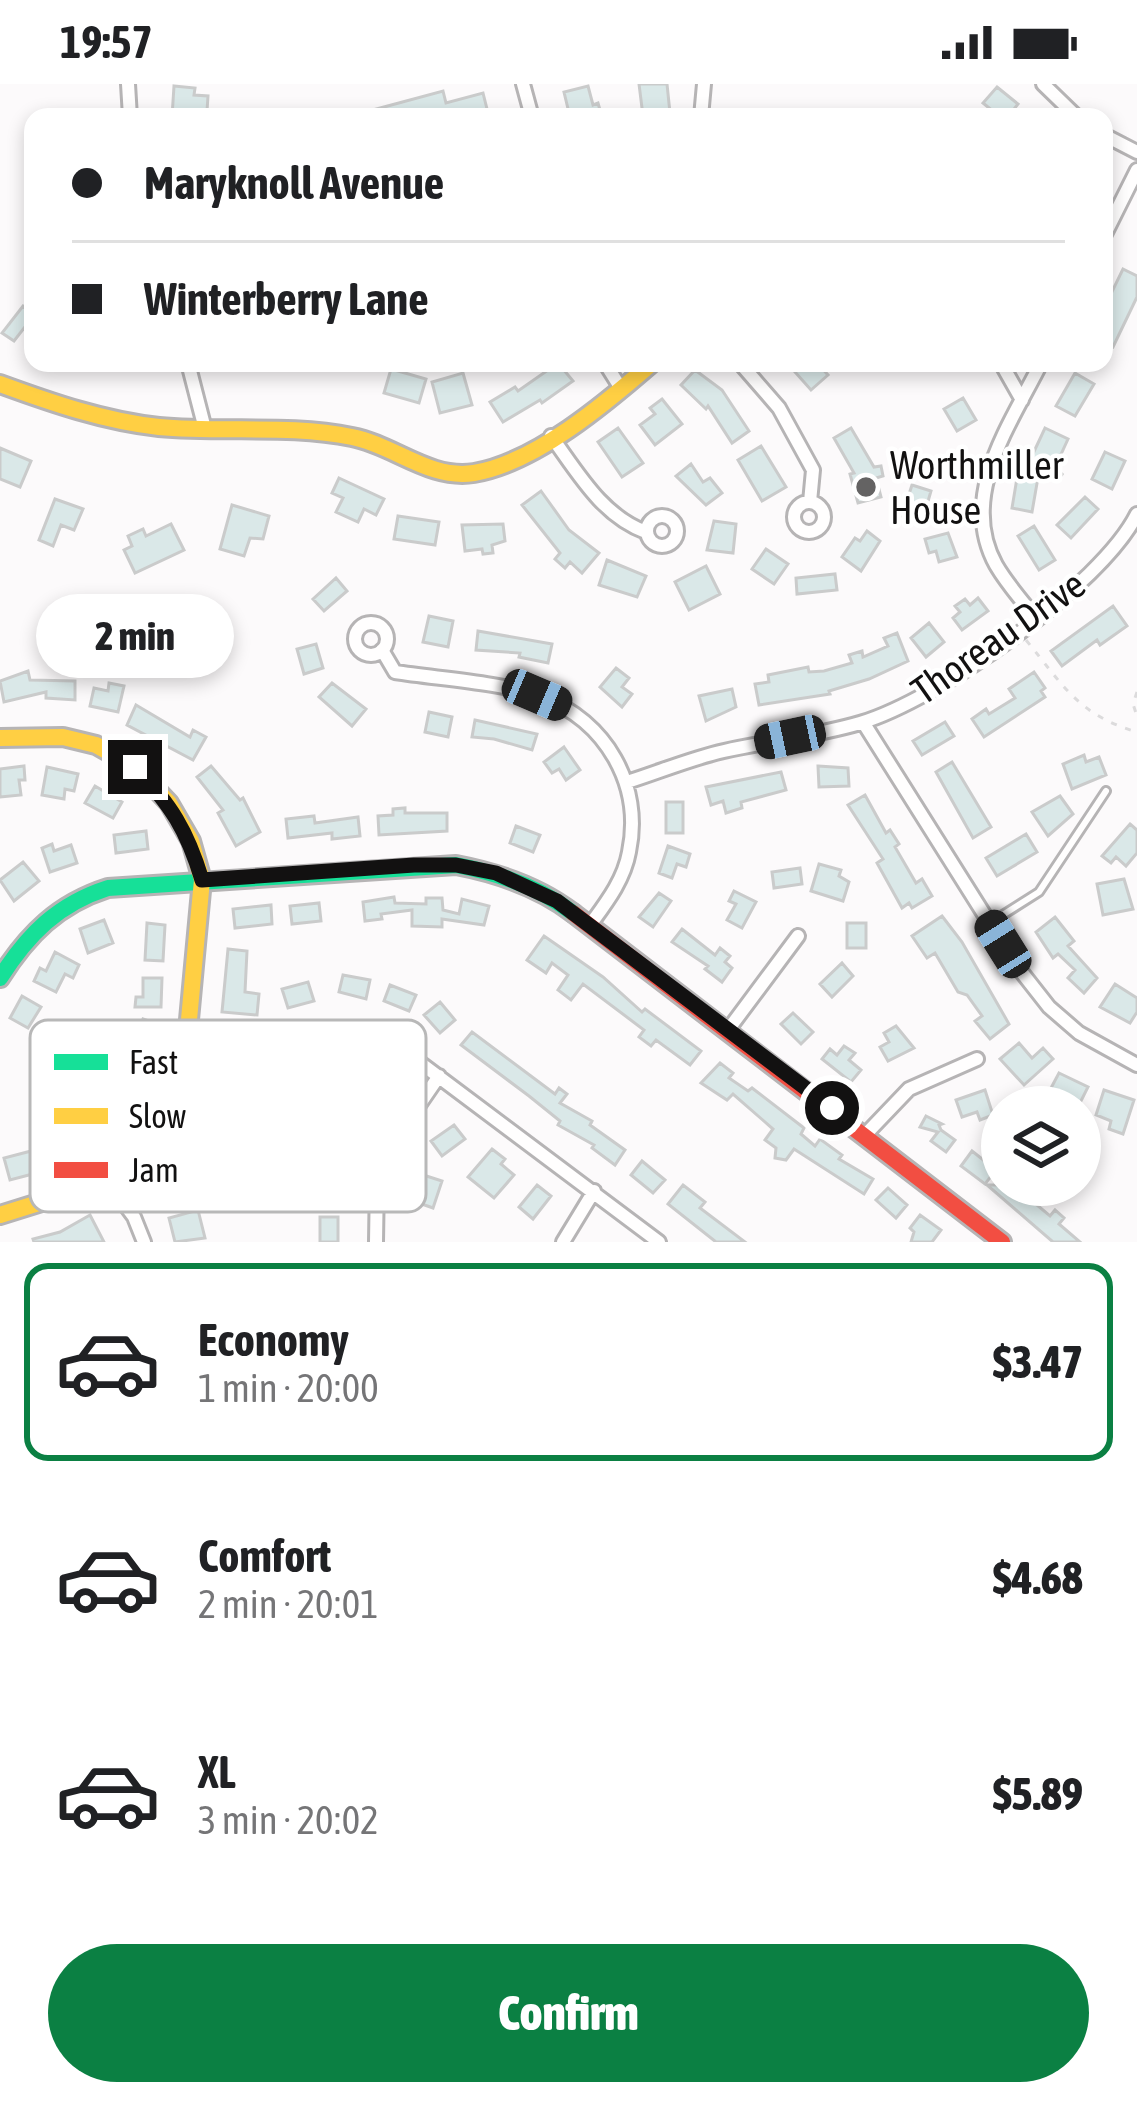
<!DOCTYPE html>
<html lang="en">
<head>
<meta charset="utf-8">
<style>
  body { margin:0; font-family:"Asap Condensed",sans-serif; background:#f6f6f6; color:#202124; height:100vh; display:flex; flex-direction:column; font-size:45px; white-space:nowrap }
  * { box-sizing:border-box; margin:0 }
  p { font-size:39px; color:#757577 }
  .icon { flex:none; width:66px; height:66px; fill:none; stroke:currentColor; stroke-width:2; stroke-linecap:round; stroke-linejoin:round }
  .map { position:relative; height:1158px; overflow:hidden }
  .details { display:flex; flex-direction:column; background:#fff; flex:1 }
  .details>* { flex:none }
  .top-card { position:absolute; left:24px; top:24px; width:1089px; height:264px; border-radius:24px; box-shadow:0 6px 18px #0003; display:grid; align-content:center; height:264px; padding:0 48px; background:#fff }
  .buttons { position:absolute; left:981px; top:1002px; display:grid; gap:24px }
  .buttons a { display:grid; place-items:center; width:120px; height:120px; border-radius:50%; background:#fff; box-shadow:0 6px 18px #0003; font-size:60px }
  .end { position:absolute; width:54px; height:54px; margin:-27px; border:15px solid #121111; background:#fff; box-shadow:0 0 0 6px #fff }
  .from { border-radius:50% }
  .bubble { position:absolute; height:84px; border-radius:42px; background:#fff; box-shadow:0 6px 18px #0003; font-size:39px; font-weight:800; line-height:84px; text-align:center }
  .car { position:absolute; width:36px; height:72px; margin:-36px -18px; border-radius:15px; box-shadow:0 0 9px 3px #0007; background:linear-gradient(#222 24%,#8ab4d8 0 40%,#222 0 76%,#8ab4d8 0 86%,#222 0) }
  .top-card b { display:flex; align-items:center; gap:42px; height:114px; font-size:45px }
  .top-card b+b { border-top:3px solid #e0e0e0 }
  .top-card i { width:30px; height:30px; background:#202124 }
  ul { padding:21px 0 0; list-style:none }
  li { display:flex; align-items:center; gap:36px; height:198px; margin:0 24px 18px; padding:0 24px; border:6px solid transparent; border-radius:24px }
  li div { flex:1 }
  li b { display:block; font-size:45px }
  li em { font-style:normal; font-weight:800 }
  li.current { border-color:#0b8043 }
  li>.icon { width:108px; height:108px; stroke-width:1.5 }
  .primary-button { display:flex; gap:24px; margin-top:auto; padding:24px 48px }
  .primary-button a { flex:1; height:138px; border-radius:72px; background:#0b8043; color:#fff; font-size:48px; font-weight:800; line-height:138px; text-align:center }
  .status { display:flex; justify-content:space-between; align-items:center; height:84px; padding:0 60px; background:#fff; direction:ltr }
  .status svg { height:33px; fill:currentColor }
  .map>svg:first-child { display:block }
  .building { fill:#dae8e8; stroke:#cacbcb; stroke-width:3 }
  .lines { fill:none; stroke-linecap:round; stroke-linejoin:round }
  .lane-casing { stroke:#b6b4b5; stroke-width:12 }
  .street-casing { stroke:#b6b4b5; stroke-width:18 }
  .fast-casing { stroke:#b6b4b5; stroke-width:22 }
  .slow-casing { stroke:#b6b4b5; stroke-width:22 }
  .jam-casing { stroke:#b6b4b5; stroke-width:22 }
  .path { stroke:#dcdbdc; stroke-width:3; stroke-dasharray:6 9; stroke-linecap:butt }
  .lane { stroke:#fffefe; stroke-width:6 }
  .street { stroke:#fffefe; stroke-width:12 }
  .fast { stroke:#16e098; stroke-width:16 }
  .slow { stroke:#ffcf43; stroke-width:16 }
  .jam { stroke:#f24e42; stroke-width:16 }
  .route { stroke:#121111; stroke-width:15 }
  .poi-dot { fill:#646363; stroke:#fff; stroke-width:4.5 }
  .labels { text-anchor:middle; stroke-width:9; stroke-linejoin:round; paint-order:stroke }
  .poi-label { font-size:39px; fill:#121111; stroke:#fff; text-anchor:start }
  .street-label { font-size:39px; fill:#121111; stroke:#fff }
  .key { fill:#fff; stroke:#b8b8b8; stroke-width:3 }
  .key-label { font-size:33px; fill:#121111 }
</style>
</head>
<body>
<div class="status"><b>19:57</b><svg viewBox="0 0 49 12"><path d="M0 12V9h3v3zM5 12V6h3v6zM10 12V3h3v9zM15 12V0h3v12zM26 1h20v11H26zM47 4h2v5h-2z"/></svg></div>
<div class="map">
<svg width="1137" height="1158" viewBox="0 0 1137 1158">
  <rect width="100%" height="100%" fill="#fcfafb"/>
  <path class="building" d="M639,0H667L670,29L643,32Z
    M174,2L195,4L194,11L208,12L207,27H193V33H172Z
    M588,2L593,21L598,19L602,33H570L564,8Z
    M997,3L1018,20L1008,33H1000L983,19Z
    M443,7L446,19L483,9L489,33H358V30Z
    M1123,185L1137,192V213L1113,263L1104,259V224Z
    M23,222L33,229V251L24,244L14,257L2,249Z
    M558,279L573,297L542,319L540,316L503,338L490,318L515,303L518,307Z
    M787,279H817L828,291L811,306Z
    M391,285L426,295L419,319L384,309Z
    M695,286L722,306L749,347L732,359L708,322L706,325L681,301Z
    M463,289L472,321L440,329L432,298Z
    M1075,289L1094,300L1075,332L1056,322Z
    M963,314L976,336L957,347L944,325Z
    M662,315L682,340L655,361L640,341L655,330L650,324Z
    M618,344L643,379L622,393L598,358Z
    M851,344L874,383L881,382L883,392L876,394L881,413L858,419L850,390L854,389L834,354Z
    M1045,344L1068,355L1057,379L1045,373L1063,391L1040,382L1032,428L1012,424L1018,388L1024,389Z
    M761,362L786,403L762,417L738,376Z
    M0,364L31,377L20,403L0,395Z
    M1105,368L1125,377L1112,405L1092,395Z
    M691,380L703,398L710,394L722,409L706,421L676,392Z
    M339,394L384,415L376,431L364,425L358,438L336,428L343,414L332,409Z
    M912,401L931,407L922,438L902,432Z
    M541,407L569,446L599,469L582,489L570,478L565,484L555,475L560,469L522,421Z
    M1085,413L1098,425L1071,454L1057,441Z
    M55,415L83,425L74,446L61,441L53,462L39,456Z
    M232,421L269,432L263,455L250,454L244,472L220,465Z
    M398,432L439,438L435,461L394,455Z
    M714,437L736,440L733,469L707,466Z
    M171,440L184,466L135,489L124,466L132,462L128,452L143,445L146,452Z
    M503,440L505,457L492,461L493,469L483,470L482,465L465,467L462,441Z
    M1034,442L1055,476L1039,486L1018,452Z
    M867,447L880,457L861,487L842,473L855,454L860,457Z
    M948,449L957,473L939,478L936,467L929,469L925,455Z
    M766,465L788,480L774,500L752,485Z
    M607,476L646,492L637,513L599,501Z
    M706,482L720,510L689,526L675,498Z
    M835,490L837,506L797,510L796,494Z
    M336,494L347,507L324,527L313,515Z
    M978,514L988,527L962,546L953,534L960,528L955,522L965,515L970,521Z
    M1113,522L1127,542L1100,561L1097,556L1062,582L1051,567Z
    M429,532L453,537L448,563L423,558Z
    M929,539L944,558L926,573L911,554Z
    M478,547L552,560L548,579L519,573L520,569L476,566Z
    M897,549L908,577L869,595L829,607L830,610L759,621L755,600L769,598L768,591L808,583L809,588L824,587L852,579L849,571L862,567L863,573L888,562L884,554Z
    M316,560L323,584L304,590L297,565Z
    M616,584L629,594L622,603L632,610L622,623L600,603Z
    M28,587L30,596L75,597V616L46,614V608L4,618L0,597Z
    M1034,588L1045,604L1041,607L1045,613L984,653L972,635L986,625L989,630L1015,614L1009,605Z
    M109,599L124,602L118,628L90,622L94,604L108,607Z
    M332,599L366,625L352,642L319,613Z
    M732,605L736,623L706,637L699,612Z
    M136,621L190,653L193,646L206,653L193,676L127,641Z
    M429,628L452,633L448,653L425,648Z
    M475,636L537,650L532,666L494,655L472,653Z
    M945,638L954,652L922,671L913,657Z
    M564,663L580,686L566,696L559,685L552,689L544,678Z
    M1084,671L1086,678L1099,673L1106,691L1072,705L1063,680Z
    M952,678L991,743L973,754L936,688Z
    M24,682L25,696H19L21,711L0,713V685Z
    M211,682L240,716L243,714L260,748L236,762L218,729L223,726L197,693Z
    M818,682L848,684L849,702L819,703Z
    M47,683L78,690L74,707L65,705L64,715L42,711Z
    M781,688L786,706L741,718L742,724L726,729L723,717L711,721L706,703Z
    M95,702L122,718L113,734L85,719Z
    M865,711L886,749L890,746L899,760L895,763L916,799L922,795L932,812L912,824L909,819L902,824L877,779L883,775L848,721Z
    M1060,712L1073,730L1048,752L1032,728Z
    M666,718H683V749H666Z
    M405,724V729H447V747L379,751L378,732L393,731V725Z
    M314,732L315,739L358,733L360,752L332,755V749L288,754L286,735Z
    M1130,740L1137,746V769L1126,782L1116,773L1111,779L1102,772Z
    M516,742L540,751L533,768L510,759Z
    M146,747L148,765L116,769L114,751Z
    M1026,750L1037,768L997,792L986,774Z
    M52,760L54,767L71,761L77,779L50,788L42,764Z
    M668,762L690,770L686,783L677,780L672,794L659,789Z
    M23,778L39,797L14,817L0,796Z
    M819,780L841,786L839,792L849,798L843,817L811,807Z
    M800,784L802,800L774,804L772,788Z
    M1124,795L1133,825L1103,831L1097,800Z
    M734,807L756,818L742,844L727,836L736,820L729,817Z
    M659,809L671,817L653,843L639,833Z
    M394,813L395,819L426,820V814H442L443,826L459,830L462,815L489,822L484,841L442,835V843L412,842V826L381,830L382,835L365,837L363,818Z
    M319,819L321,837L292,840L290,822Z
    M271,821L272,840L235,844L233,825Z
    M942,832L962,858L1009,940L990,955L975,937L982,932L967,911L958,908L935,869L927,874L912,852Z
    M1055,833L1074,857L1068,862L1097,894L1084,909L1068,894L1075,886L1058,870L1053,874L1036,848Z
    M104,836L113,859L88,869L80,845Z
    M147,839L165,841L163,877L145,876Z
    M847,839H866V864H847Z
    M682,845L715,871L720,864L730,872L725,878L732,884L722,898L705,885L708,882L672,858Z
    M544,852L603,893L642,928L645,925L701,967L690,981L656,956L651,962L639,953L644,946L583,900L571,916L558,906L568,891L552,879L546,889L527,876Z
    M228,865L247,867L245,908L259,910L257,931L222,928Z
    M55,868L79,881L73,894L65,890L56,908L34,897L40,884L46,887Z
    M842,879L853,892L832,913L820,900Z
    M343,891L370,896L366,915L339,908Z
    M143,894H162L161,923H135L136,913H143Z
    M308,898L314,917L288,924L282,905Z
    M1115,900L1137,914V928L1130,939L1100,923Z
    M390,901L416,911L409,927L384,917Z
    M22,912L41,923L28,944L10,934Z
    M440,918L455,936L440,949L424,931Z
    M793,929L813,948L801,960L781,940Z
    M143,935L163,942L149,977L125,967L130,954L135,956Z
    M896,942L914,964L888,977L880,963L889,958L884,949Z
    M472,948L555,1010L559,1004L567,1010L560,1019L592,1037L590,1041L625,1066L615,1081L592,1064L594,1061L558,1041L560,1037L529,1012L461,961Z
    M1019,959L1032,974L1043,964L1053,975L1024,1001L1000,975Z
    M844,962L855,969L849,976L861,986L851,998L822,975L830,965L837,971Z
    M720,979L733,989L729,994L748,1007L752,1004L804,1044L801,1050L815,1062L820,1055L842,1071L839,1075L873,1095L864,1110L794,1065L786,1076L775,1074L776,1064L765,1056L773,1045L733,1010L727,1016L701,999Z
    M1059,989L1088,1003L1078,1023L1043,1019Z
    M985,1006L993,1031L980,1036L977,1028L962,1033L956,1016Z
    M1104,1006L1134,1016L1123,1050L1109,1045L1111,1037L1096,1031Z
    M926,1032L942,1040L939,1041L941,1046L955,1056L946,1068L931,1057L938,1048L920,1043Z
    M454,1041L465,1055L442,1072L431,1057Z
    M65,1044L79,1063L44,1087L10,1096L4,1074L31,1067Z
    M492,1065L505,1075L501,1080L514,1091L494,1114L468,1093Z
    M972,1067L996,1086L985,1100L961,1082Z
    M642,1077L665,1096L653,1109L631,1091Z
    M414,1088L442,1097L433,1124L405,1114Z
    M537,1101L551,1112L533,1135L519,1123Z
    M683,1101L705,1118L700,1124L745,1158H716L668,1120Z
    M987,1101H1028L1037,1109L1031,1116L1050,1132L1055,1126L1064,1134L1059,1140L1080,1158H1053Z
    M888,1104L907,1121L896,1134L876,1116Z
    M198,1126L205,1154L175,1158L169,1134Z
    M90,1131L104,1158H34L33,1155L60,1148Z
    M920,1131L941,1146L932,1158H911L914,1148L910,1144Z
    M320,1133H338V1158H320Z"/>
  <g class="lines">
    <g class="lane-casing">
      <path id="lane" d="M990,839L1039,808L1106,707"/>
    </g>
    <g class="street-casing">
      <path id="street" d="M128,0L130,33
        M523,0L532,33
        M1043,0L1077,33
        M701,33L704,0
        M1104,51L1137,68
        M1104,152L1137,86
        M188,279L205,345
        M605,279L622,306
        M740,279L779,324L813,386L810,418
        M1001,279L1022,316
        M551,352C578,389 602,432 646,448
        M794 433a15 15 0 1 1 30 0a15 15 0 1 1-30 0Z
        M647 447a15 15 0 1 1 30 0a15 15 0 1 1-30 0Z
        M1036,534C1022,517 1007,500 996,481C958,412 1010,341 1041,279
        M355 555a16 16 0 1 1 32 0a16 16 0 1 1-32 0Z
        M382,566L395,588C440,595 500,598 542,613C606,637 643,701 629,768C624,796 606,819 590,841
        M863,638L1016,881L1049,923L1079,949L1137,981
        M627,698C659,688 692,674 724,667C769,657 816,652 860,639C938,616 1101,502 1137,430
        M728,946L798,852
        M187,957C209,959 233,964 255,962C311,957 342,939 399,963L659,1158
        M866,1050L909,1005L977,975
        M100,1087L134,1133L144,1158
        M376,1158L377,1093L384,1072L439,992
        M563,1158L594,1107"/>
    </g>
    <g class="fast-casing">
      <path id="fast" d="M0,894C28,850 58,820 108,804L456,781C498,789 539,803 573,829"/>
    </g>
    <g class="slow-casing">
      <path id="slow" d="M0,300C52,319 104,337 159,343C223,349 289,340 352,353C394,361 429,396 474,389C535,379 606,319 652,279
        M0,654L63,653L96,661L135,683L169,719L191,757L202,796L187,957L172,1002L100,1087L64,1111L0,1131"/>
    </g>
    <g class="jam-casing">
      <path id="jam" d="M573,829L1002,1158"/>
    </g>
    <path class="path" d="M1026,556C1063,601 1078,631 1137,648
      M1137,608L1133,620L1137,632"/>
    <use href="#lane" class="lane"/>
    <use href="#street" class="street"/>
    <use href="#fast" class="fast"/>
    <use href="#slow" class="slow"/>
    <use href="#jam" class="jam"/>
  </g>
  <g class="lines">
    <path class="route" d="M135,683C171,721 187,746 202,796L414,781H456L496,789L557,817L832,1024"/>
  </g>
  <circle class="poi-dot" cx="866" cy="403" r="12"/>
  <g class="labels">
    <g class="poi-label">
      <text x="890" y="395">Worthmiller<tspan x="890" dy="45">House</tspan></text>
    </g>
    <g class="street-label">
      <text transform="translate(998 553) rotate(-35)" y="14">Thoreau Drive</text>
    </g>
  </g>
  <rect x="30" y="936" width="396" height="192" rx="18" class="key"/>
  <rect x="54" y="970" width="54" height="16" fill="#16e098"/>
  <rect x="54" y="1024" width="54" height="16" fill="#ffcf43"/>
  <rect x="54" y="1078" width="54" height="16" fill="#f24e42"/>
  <g class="key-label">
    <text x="129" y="990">Fast</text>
    <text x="129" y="1044">Slow</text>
    <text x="129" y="1098">Jam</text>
  </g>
</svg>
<div class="buttons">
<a><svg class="icon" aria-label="layers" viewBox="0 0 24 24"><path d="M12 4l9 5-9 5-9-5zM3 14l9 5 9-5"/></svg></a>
</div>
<i class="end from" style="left:832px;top:1024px"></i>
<i class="end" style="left:135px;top:683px"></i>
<div class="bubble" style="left:36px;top:510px;width:198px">2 min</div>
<i class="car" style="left:537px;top:611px;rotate:113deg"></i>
<i class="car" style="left:790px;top:653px;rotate:258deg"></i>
<i class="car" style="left:1003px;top:860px;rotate:328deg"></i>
<div class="top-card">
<b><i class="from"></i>Maryknoll Avenue</b>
<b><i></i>Winterberry Lane</b>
</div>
</div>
<section class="details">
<ul>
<li class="current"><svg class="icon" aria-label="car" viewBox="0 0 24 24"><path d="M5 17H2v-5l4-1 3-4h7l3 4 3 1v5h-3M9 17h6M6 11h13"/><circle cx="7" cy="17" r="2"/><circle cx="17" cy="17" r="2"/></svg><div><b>Economy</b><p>1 min · 20:00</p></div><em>$3.47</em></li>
<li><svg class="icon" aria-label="car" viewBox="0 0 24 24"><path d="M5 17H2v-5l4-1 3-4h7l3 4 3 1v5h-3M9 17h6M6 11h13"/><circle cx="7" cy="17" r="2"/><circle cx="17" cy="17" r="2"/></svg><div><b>Comfort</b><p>2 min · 20:01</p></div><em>$4.68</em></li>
<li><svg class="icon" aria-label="car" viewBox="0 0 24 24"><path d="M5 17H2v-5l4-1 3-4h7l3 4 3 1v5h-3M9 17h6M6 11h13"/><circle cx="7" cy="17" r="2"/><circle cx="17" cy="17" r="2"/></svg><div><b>XL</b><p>3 min · 20:02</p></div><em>$5.89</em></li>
</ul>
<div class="primary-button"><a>Confirm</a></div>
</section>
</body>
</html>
